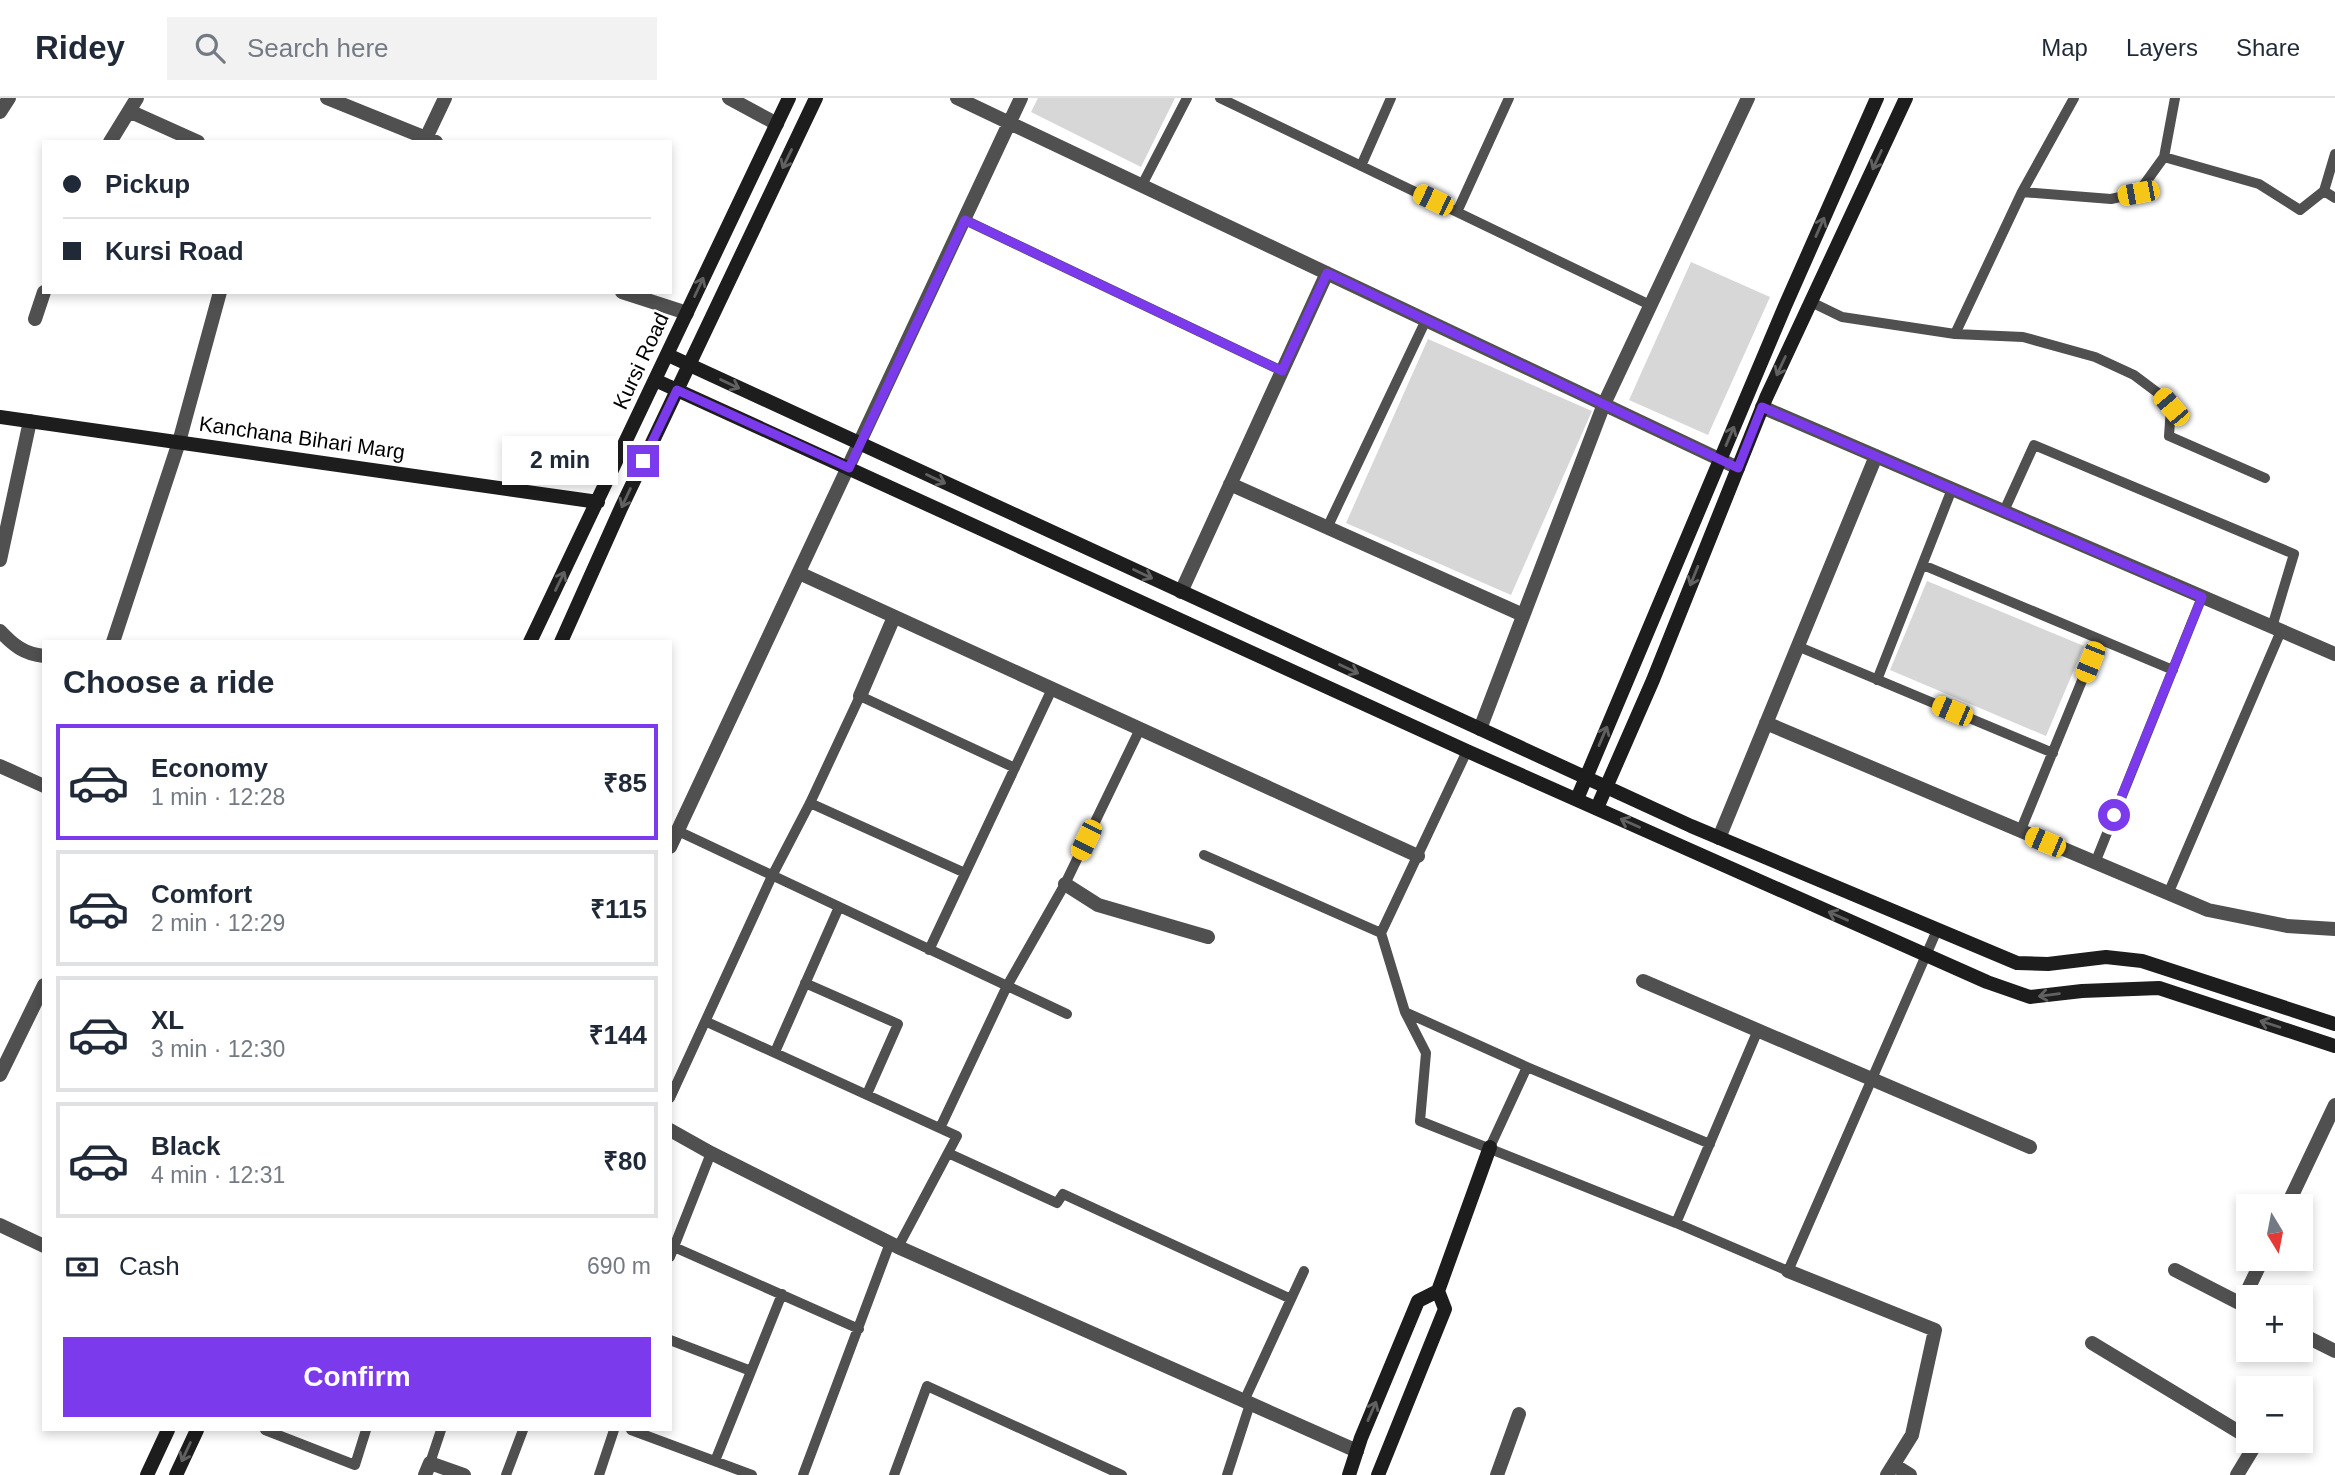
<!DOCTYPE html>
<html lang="en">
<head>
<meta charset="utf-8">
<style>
  body { margin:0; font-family:Arial,sans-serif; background:#f2f2f3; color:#1f2937; height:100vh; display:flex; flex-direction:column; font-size:26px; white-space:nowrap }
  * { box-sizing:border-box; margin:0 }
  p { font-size:23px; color:#747a83 }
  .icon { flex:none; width:38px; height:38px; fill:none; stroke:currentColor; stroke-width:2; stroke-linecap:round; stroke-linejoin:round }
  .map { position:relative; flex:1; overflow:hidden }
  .drawer { position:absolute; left:42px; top:542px; width:630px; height:791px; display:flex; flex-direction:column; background:#fff; border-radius:0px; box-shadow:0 4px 10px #0003 }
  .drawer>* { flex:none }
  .hud { position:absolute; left:42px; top:42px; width:630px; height:154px; border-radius:0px; box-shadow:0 4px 10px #0003; display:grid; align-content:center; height:154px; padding:0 21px; background:#fff }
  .needle { width:46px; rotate:170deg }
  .tools { position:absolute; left:2236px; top:1096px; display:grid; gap:14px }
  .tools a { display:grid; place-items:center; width:77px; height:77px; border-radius:0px; background:#fff; box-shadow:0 4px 10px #0003; font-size:35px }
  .end { position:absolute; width:32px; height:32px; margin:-16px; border:9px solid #7c3aed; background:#fff; box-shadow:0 0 0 4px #fff }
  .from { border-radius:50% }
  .bubble { position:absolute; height:49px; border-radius:0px; background:#fff; box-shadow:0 4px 10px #0003; font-size:23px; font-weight:700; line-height:49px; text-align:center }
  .car { position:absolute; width:21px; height:42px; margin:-21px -10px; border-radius:9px; box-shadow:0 0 5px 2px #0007; background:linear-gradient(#f5c518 24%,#345 0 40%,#f5c518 0 76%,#345 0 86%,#f5c518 0) }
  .hud b { display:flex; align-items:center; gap:24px; height:66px; font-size:26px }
  .hud b+b { border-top:2px solid #e0e1e3 }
  .hud i { width:18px; height:18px; background:#1f2937 }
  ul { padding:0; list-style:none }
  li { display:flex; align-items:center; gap:21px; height:116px; margin:0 14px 10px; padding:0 7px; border:4px solid #e0e1e3; border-radius:0px }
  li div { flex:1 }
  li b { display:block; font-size:26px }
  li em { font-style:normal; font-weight:700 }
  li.current { border-color:#7c3aed }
  li>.icon { width:63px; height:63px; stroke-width:1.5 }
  h2 { padding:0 21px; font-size:32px; line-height:84px }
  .pay { display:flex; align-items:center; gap:18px; height:77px; padding:0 21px; font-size:26px }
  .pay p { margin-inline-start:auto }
  .button { display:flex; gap:14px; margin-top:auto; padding:14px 21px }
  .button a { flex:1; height:80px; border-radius:0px; background:#7c3aed; color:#fff; font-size:28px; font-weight:700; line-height:80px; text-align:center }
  header { display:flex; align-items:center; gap:42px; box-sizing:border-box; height:98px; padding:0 35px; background:#fff; border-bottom:2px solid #e0e1e3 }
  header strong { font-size:33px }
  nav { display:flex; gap:38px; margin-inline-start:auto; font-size:24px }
  .search { width:490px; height:63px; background:#f2f2f3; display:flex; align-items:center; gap:18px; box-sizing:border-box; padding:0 24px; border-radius:0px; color:#747a83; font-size:26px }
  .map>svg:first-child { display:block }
  .green { fill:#d7d7d7 }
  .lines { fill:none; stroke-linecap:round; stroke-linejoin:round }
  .lane { stroke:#505050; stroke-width:10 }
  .street { stroke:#505050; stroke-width:14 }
  .secondary { stroke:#1d1d1d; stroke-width:14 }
  .oneway { stroke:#616161 }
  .route { stroke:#7c3aed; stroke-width:9 }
  .labels { text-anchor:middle; stroke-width:5; stroke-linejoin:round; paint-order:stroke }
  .street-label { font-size:21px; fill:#000; stroke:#fff }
</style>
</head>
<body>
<header>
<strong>Ridey</strong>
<div class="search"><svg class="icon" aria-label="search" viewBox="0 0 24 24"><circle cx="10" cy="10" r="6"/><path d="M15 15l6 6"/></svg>Search here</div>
<nav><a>Map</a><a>Layers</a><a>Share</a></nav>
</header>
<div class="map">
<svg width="2335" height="1377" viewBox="0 0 2335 1377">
  <rect width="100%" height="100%" fill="#fff"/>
  <path class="green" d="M1038,0H1175L1141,69L1031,14Z
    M1691,164L1770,199L1708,337L1629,302Z
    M1428,241L1592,313L1511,497L1346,425Z
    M1927,483L2084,548L2046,638L1890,572Z"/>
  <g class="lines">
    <path class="lane" d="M1220,0L1650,207
      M2335,56L2324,93L2335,100
      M2164,59L2259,86L2300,112L2324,93
      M1361,68L1391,0
      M1142,87L1187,0
      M2022,94L2111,101L2138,95L2164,59L2175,0
      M1457,114L1509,0
      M965,122L1282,273
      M1811,204L1842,219L1955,236L2023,239L2095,259L2134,277L2162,298L2171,309L2169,338L2265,380
      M1955,236L2022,94L2074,0
      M2004,413L2034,347L2294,456L2272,529
      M1327,430L1426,222
      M1923,467L2173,572
      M1797,548L2053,655
      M1877,582L1952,391
      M810,705L965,775
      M678,733L1067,916
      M2020,734L2099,541
      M1204,757L1381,835L1467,653
      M2095,765L2202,499
      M2168,796L2281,533
      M1381,835L1405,914L1426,955L1420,1023L1676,1125L1788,1173L1937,832
      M929,852L1052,591
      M805,885L898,926L867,996
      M1405,914L1527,969
      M707,924L957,1038L898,1149
      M775,954L839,809
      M670,1000L772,778L810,705L860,598L1015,670
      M940,1030L1007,888L1065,786L1140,631
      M1490,1049L1527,969L1710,1046
      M948,1055L1057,1105L1063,1096L1291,1201
      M1676,1125L1758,932
      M674,1149L859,1231
      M670,1159L711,1055
      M670,1242L751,1273
      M1244,1303L1304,1173
      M265,1332L355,1367L366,1332
      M631,1332L752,1377
      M715,1363L782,1196
      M430,1365L441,1332
      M506,1377L523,1332
      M599,1377L614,1332
      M803,1377L890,1145
      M894,1377L927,1288L1122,1377
      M1227,1377L1250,1306"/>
    <path class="street" d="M327,0L436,44
      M729,0L777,26
      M957,0L1738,370
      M129,13L198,44
      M0,14L9,0
      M426,40L445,0
      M110,44L137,0
      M622,194L687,215
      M35,221L44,194
      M1762,309L2335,556
      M1230,386L1523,517
      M0,462L30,323
      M799,475L1418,758
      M1181,494L1327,175
      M0,533C13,547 24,556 44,558
      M113,544L179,344L220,194
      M860,598L894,519
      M1766,625L2208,812L2287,828L2335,831
      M1480,631L1604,306L1748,0
      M0,668L44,688
      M1719,740L1876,358
      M670,749L1021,0
      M1065,786L1098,807L1208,839
      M1643,883L2030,1049
      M0,977L44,887
      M670,1032L711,1055L898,1149L1357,1353
      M2287,1108L2335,1007
      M0,1127L44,1148
      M2175,1172L2249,1210
      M1788,1173L1935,1232L1912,1337L1887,1377
      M2241,1206L2263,1160
      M2301,1236L2335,1253
      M2092,1245L2249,1340
      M1894,1367L1910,1377
      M425,1377L430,1365L464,1377
      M1497,1377L1519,1316
      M2237,1377L2257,1344L2253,1342"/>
    <path class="secondary" d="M668,257L1691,728L2017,865L2048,866L2106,859L2142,863L2335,926
      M655,282L1467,653L1987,884L2030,899L2082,893L2159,890L2335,948
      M0,319L598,404
      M530,544L789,0
      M561,544L621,410L816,0
      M1577,701L1785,208L1877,0
      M1597,710L1653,582L1766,300L1906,0
      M147,1377L168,1332
      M176,1377L197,1332
      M1349,1377L1361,1340L1418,1203L1438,1193
      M1378,1377L1445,1211L1438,1193L1490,1049"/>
  </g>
  <defs><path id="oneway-shaft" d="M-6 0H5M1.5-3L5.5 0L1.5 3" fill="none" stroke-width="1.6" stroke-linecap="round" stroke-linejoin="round" transform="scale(1.75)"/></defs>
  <g class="oneway">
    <use href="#oneway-shaft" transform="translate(787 61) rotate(116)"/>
    <use href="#oneway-shaft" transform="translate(1877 62) rotate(115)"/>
    <use href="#oneway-shaft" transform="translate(1820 129) rotate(-66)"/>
    <use href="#oneway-shaft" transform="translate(699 189) rotate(-65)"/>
    <use href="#oneway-shaft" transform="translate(1781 268) rotate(115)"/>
    <use href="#oneway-shaft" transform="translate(730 286) rotate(25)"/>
    <use href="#oneway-shaft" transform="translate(1730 338) rotate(-67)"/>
    <use href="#oneway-shaft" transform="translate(936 381) rotate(25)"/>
    <use href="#oneway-shaft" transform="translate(626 400) rotate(115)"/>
    <use href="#oneway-shaft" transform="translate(1143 476) rotate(25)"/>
    <use href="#oneway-shaft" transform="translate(1694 478) rotate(112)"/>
    <use href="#oneway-shaft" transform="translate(560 483) rotate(-64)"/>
    <use href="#oneway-shaft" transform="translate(1349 571) rotate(25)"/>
    <use href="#oneway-shaft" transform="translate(1603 638) rotate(-67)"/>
    <use href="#oneway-shaft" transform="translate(1630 725) rotate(-156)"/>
    <use href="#oneway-shaft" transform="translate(1838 818) rotate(-156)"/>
    <use href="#oneway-shaft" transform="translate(2049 897) rotate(173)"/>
    <use href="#oneway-shaft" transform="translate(2270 926) rotate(-162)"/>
    <use href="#oneway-shaft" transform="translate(1372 1313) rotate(-67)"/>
    <use href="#oneway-shaft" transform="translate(186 1354) rotate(115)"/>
  </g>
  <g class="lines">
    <path class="route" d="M643,363L677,292L849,370L965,122L1282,273L1327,175L1738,370L1762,309L2202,499L2114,717"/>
  </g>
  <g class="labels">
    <g class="street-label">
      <text transform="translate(641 263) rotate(-65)" y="7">Kursi Road</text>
      <text transform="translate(302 340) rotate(8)" y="7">Kanchana Bihari Marg</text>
    </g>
  </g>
</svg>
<div class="tools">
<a><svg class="needle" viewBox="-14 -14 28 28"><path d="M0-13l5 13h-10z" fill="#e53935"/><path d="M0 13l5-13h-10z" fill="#747a83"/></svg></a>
<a>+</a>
<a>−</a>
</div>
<i class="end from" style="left:2114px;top:717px"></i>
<i class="end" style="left:643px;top:363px"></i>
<div class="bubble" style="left:502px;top:338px;width:116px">2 min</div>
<i class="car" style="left:2138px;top:95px;rotate:259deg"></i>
<i class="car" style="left:1433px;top:102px;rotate:296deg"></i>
<i class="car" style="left:2171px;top:309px;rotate:320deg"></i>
<i class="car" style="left:2090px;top:564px;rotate:202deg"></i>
<i class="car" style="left:1952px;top:613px;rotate:293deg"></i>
<i class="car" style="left:1086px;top:742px;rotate:206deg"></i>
<i class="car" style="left:2045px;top:744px;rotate:293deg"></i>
<div class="hud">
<b><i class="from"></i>Pickup</b>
<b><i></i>Kursi Road</b>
</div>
<section class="drawer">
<h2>Choose a ride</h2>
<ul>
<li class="current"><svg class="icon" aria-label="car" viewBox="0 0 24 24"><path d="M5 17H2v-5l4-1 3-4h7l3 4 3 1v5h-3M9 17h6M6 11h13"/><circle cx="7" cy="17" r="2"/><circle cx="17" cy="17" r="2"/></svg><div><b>Economy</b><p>1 min · 12:28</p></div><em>₹85</em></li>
<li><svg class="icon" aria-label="car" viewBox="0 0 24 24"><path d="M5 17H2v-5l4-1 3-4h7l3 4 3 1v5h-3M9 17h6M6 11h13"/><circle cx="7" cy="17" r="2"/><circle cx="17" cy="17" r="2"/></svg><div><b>Comfort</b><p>2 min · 12:29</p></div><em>₹115</em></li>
<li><svg class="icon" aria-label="car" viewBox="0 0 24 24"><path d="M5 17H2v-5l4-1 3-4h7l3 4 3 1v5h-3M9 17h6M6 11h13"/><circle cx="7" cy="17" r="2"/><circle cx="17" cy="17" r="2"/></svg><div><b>XL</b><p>3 min · 12:30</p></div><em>₹144</em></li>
<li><svg class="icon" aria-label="car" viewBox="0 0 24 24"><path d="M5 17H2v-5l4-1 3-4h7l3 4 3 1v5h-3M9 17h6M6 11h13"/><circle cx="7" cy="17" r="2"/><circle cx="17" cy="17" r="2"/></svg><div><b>Black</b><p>4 min · 12:31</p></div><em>₹80</em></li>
</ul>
<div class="pay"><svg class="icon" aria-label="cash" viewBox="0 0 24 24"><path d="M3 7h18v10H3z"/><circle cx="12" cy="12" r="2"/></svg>Cash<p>690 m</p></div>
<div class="button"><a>Confirm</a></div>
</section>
</div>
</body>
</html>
